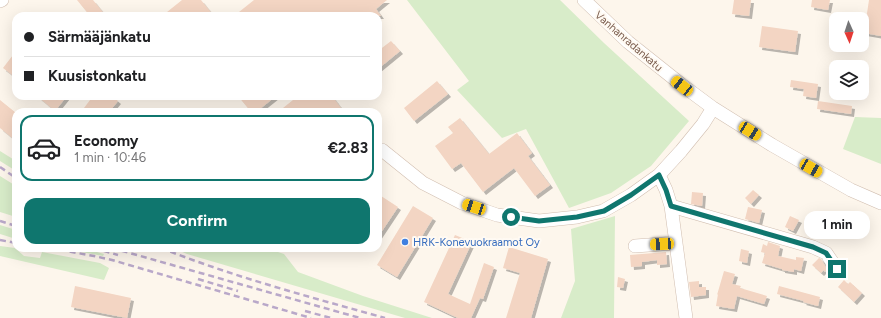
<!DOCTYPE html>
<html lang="en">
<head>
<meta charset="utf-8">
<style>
  body { margin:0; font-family:Figtree,sans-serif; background:#f2f2f2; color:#202124; height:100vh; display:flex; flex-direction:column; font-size:15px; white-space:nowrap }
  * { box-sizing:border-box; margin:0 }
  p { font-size:13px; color:#757577 }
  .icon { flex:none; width:22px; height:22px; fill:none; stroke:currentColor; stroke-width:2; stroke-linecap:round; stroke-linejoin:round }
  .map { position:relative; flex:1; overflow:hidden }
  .sheet { position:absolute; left:12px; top:108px; width:370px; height:144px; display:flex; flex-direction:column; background:#fff; border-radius:12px; box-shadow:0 4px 16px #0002 }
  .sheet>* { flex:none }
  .top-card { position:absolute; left:12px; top:12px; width:370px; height:88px; border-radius:12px; box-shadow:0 4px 16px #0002; display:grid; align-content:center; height:88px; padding:0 12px; background:#fff }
  .needle { width:26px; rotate:177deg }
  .tools { position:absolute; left:829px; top:12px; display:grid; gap:8px }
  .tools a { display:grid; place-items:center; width:40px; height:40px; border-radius:8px; background:#fff; box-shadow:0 4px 16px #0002; font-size:20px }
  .end { position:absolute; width:18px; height:18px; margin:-9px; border:5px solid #0f766e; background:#fff; box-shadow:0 0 0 2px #fff }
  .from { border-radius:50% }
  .bubble { position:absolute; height:28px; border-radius:12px; background:#fff; box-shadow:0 4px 16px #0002; font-size:13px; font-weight:700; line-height:28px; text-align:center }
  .car { position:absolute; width:12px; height:24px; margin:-12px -6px; border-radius:5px; box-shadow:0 0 3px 1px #0007; background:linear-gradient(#f5c518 24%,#345 0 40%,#f5c518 0 76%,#345 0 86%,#f5c518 0) }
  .top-card b { display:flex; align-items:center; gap:14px; height:38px; font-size:15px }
  .top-card b+b { border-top:1px solid #e0e0e0 }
  .top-card i { width:10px; height:10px; background:#202124 }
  ul { padding:7px 0 0; list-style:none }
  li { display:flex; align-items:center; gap:12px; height:66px; margin:0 8px 6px; padding:0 4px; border:2px solid transparent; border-radius:12px }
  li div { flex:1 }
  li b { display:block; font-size:15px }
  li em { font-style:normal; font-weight:700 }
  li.active { border-color:#0f766e }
  li>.icon { width:36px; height:36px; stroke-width:1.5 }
  .primary-button { display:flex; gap:8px; margin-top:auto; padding:8px 12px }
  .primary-button a { flex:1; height:46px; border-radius:12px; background:#0f766e; color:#fff; font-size:16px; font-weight:700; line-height:46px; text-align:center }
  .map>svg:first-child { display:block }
  .green { fill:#d8ecc9 }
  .building { fill:#f3d5c3; filter:url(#shadow) }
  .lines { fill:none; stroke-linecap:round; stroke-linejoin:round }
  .minor-casing { stroke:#d1beb0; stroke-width:14 }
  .minor { stroke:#fff; stroke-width:13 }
  .rail { stroke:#b9a8c9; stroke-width:2.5; stroke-dasharray:6 4; stroke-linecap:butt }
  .route { stroke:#0f766e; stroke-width:5 }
  .shop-dot { fill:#3f7fe0; stroke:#fffaf3; stroke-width:1.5 }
  .labels { text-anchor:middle; stroke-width:4; stroke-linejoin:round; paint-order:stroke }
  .street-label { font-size:11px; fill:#7a5c4d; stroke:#fffaf3 }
  .shop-label { font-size:11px; fill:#366cbe; stroke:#fffaf3; text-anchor:start }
</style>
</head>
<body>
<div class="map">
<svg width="881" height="318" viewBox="0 0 881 318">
  <defs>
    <filter id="shadow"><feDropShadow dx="3" dy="3" stdDeviation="0" flood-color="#0004"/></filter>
  </defs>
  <rect width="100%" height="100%" fill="#fdf6ec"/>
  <path class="green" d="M407,0H560L604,43L689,121L651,166L611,193L569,208L526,129L502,138L457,90L469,81Z
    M855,117L881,118V164L843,149Z
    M0,151L16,161V171L0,161Z
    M0,176L16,186V217L0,212Z
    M615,216L614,318H561L575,281L571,229Z
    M0,225L16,230V239L0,234Z
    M0,246L15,248L24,256L40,258L42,252L100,263L109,268L104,280L0,256Z
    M60,248H83L104,254L103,256Z
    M173,248H266L284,254L298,272L363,296L432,318H405L187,254Z"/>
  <path class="building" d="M77,0H93L106,16H90Z
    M182,0H201L214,16H170L167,12Z
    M254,0H387L376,9L381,16H234Z
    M734,0H751L749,16L732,14Z
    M812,0H830L828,10L811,7Z
    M869,0H881V36L864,33Z
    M762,26L798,31L795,52L759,47Z
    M391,41L400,51L378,69V51Z
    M16,51V78L3,68Z
    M791,80L818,84L816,98L803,96L804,89L790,87Z
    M437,81L448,94L414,121L404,108Z
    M37,96H67L55,111Z
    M93,96H112L118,101L109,112H81Z
    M238,96H276L256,112H251Z
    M298,96H332L344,112H278Z
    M0,100L16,113V141L0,128Z
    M818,101L852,106L851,114L817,109Z
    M460,118L489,154L517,133L532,153L528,156L550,185L535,196L514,168L483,192L461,163L452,169L435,146L453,133L448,127Z
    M753,190L759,195L751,204L745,198Z
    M692,192L703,193L702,206L691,204Z
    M378,194L398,207L378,237Z
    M413,206L433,218L397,277L377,265Z
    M748,207L762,210L759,223L745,219Z
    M790,216L799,220L793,231L785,227Z
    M455,235L472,242L448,294L470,304L484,263L494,267L483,299L480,298L471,318H458L424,302Z
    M768,242L780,246L778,256L796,260V257L804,258L801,271L794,269V272L782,270V269L762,263L765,253L761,252L763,244L767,246Z
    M509,247L548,259L531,318H506L520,273L503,268Z
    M741,249L749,251L747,263L739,261Z
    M666,252L667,264L657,265V260L642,262V266L631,267L630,255Z
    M819,258L821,259L827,269L825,272L824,270L821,273L812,265Z
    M724,271L735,274L732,284L741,286L740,288L767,296L764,304L737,296L734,309L716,306L718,294L717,295Z
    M618,277L625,279L623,288L617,287Z
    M844,280L848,284L850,282L862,293L854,302L838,287Z
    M699,281V287H706V295L691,297L689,282Z
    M75,286L131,298L127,318L71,307Z
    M779,286L820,297L818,306L803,302L804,301L777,294Z"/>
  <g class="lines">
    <g class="minor-casing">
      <path id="minor" d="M584,0L628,42L682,85L713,108L772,145L851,190L881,203
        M0,1L2,0
        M382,150L423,183L462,203L497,215L539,221L577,217L603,211L631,195L659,175L681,151L703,124L713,108
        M659,175L666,190L671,206L686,318
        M671,206L813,247L826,253L837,269
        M635,246L676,243"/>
    </g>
    <use href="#minor" class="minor"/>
    <path class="rail" d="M0,167L16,178
      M0,221L16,226
      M0,240L16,243
      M50,248L94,256L112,260L311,318
      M94,248L118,255
      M112,248L360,318
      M161,248C234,277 310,297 385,318
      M198,279L238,291
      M305,311L331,318"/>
  </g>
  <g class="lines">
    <path class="route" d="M511,217L539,221L577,217L604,211L631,195L659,175L666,190L671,206L813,247L826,253L837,269"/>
  </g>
  <circle class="shop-dot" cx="405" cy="242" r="4"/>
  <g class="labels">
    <g class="street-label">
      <text transform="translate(629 41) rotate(41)" y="4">Vanhanradankatu</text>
    </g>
    <g class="shop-label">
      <text x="413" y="246">HRK-Konevuokraamot Oy</text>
    </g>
  </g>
</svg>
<div class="tools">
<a><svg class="needle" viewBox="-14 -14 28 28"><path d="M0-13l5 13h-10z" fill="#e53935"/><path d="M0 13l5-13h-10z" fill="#757577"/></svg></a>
<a><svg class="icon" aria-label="layers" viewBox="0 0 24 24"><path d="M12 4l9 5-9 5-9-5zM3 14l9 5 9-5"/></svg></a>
</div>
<i class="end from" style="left:511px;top:217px"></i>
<i class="end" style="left:837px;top:269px"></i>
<div class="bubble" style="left:804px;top:211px;width:66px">1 min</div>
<i class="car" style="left:682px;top:86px;rotate:308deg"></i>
<i class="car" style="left:750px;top:131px;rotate:122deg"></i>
<i class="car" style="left:811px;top:168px;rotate:120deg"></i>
<i class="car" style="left:474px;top:207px;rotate:288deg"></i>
<i class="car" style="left:662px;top:244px;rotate:267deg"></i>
<div class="top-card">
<b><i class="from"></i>Särmääjänkatu</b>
<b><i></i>Kuusistonkatu</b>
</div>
<section class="sheet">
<ul>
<li class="active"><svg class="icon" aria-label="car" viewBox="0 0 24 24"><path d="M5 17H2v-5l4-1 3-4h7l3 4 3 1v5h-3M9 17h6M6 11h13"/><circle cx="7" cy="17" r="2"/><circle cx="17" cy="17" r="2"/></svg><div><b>Economy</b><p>1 min · 10:46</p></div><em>€2.83</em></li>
</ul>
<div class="primary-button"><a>Confirm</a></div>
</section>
</div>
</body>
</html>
